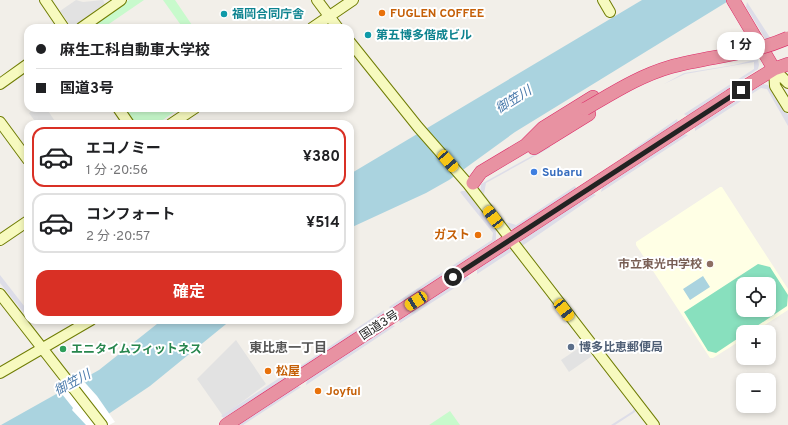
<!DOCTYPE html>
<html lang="ja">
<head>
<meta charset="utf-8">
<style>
  body { margin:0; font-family:Overpass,"Noto Sans JP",sans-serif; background:#f2f2f2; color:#202124; height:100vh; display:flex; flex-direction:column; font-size:15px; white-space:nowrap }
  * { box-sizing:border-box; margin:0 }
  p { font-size:13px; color:#757577 }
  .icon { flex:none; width:22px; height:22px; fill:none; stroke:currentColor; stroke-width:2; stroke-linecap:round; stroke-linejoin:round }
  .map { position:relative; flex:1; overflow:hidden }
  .panel { position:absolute; left:24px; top:120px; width:330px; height:204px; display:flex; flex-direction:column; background:#fff; border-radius:12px; box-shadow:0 2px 6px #0003 }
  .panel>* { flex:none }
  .banner { position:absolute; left:24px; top:24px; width:330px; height:88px; border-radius:12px; box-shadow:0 2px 6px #0003; display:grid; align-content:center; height:88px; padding:0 12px; background:#fff }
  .controls { position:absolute; left:736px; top:277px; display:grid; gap:8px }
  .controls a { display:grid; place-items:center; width:40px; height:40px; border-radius:8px; background:#fff; box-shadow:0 2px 6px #0003; font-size:20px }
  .end { position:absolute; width:18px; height:18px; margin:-9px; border:5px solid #222; background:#fff; box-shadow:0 0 0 2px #fff }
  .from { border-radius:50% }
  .bubble { position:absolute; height:28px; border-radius:12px; background:#fff; box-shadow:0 2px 6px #0003; font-size:13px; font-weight:700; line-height:28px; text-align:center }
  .car { position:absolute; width:12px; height:24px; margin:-12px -6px; border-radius:5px; box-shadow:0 0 3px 1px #0007; background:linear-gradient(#f5c518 24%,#345 0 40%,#f5c518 0 76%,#345 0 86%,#f5c518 0) }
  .banner b { display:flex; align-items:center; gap:14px; height:38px; font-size:15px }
  .banner b+b { border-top:1px solid #e0e0e0 }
  .banner i { width:10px; height:10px; background:#202124 }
  ul { padding:7px 0 0; list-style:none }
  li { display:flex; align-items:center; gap:12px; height:60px; margin:0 8px 6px; padding:0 4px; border:2px solid #e0e0e0; border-radius:12px }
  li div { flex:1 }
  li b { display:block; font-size:15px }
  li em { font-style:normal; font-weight:700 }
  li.current { border-color:#d93025 }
  li>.icon { width:36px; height:36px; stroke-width:1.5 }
  .primary-button { display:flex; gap:8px; margin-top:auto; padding:8px 12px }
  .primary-button a { flex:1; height:46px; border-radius:12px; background:#d93025; color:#fff; font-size:16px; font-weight:700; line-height:46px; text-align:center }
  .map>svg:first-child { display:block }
  .education { fill:#ffffe5; fill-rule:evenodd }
  .park { fill:#c8facc }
  .pitch { fill:#88e0be; fill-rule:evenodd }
  .parking { fill:#e2e2e2 }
  .plaza { fill:#dddde8 }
  .water { fill:#aad3df }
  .pier { fill:#fff }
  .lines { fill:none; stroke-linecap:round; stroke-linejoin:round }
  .secondary-casing { stroke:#707d05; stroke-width:12 }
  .highway-casing { stroke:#dc2a67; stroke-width:14 }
  .secondary { stroke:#f7fabf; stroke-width:10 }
  .highway { stroke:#e892a2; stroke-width:13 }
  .highway-bridge-casing { stroke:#dc2a67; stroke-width:14; stroke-linecap:butt }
  .highway-bridge { stroke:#e892a2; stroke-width:13 }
  .route { stroke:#222; stroke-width:5 }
  .food-dot { fill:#e8710a; stroke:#fff; stroke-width:1.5 }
  .culture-dot { fill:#0f9aa8; stroke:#fff; stroke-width:1.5 }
  .shop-dot { fill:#3f7fe0; stroke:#fff; stroke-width:1.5 }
  .education-dot { fill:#8d6e63; stroke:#fff; stroke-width:1.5 }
  .service-dot { fill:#5c6f8a; stroke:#fff; stroke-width:1.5 }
  .leisure-dot { fill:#2e9e5b; stroke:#fff; stroke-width:1.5 }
  .labels { text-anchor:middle; stroke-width:4; stroke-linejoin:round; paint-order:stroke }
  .food-label { font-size:12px; font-weight:bold; fill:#c56008; stroke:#fff; text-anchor:start }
  .culture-label { font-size:12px; font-weight:bold; fill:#0d838f; stroke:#fff; text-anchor:start }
  .shop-label { font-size:12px; font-weight:bold; fill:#366cbe; stroke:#fff; text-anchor:start }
  .education-label { font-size:12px; font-weight:bold; fill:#785e54; stroke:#fff; text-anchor:end }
  .street-label { font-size:12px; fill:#222; stroke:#fff }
  .service-label { font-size:12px; font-weight:bold; fill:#4e5e75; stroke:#fff; text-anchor:start }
  .leisure-label { font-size:12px; font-weight:bold; fill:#27864d; stroke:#fff; text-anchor:start }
  .water-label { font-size:13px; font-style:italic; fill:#4a7aab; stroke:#fff }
  .neighbourhood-label { font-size:13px; font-weight:bold; fill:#555; stroke:#fff }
</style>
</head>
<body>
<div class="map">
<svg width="788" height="425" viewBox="0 0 788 425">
  <rect width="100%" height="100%" fill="#f2efe9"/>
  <path class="education" d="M720,187H722L788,289V310L754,332H743V339L713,358H710L636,245V242ZM743,284H769V310H743Z"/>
  <path class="park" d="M129,0H144L103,28H89Z
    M163,0H175L194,28H183Z
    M124,108H180L157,124H135Z
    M450,411L460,425H429Z"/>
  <path class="pitch" d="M758,264L770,267L788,295L787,306L748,332H743V335L716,353L708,351L684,312ZM743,284H769V310H743Z"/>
  <path class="parking" d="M76,0L83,2L103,0L106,6L72,28L60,11Z
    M36,108H46L57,124H37L29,113Z
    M236,340L266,384L223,416L197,379Z
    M582,346L584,350L587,349L592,356L569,372L561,360Z"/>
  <path class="plaza" d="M747,2L771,39L768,43L746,7Z
    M758,59L759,65L758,69L687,116L684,114L754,69V62L685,74L664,84L684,73L734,65Z
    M763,84L768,85L773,89L788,115V126L767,89L761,88L695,131V127Z
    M677,119L678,122L631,153L629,152Z
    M684,134L688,135L601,192L602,188Z
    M548,147H551L486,183L484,194L506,222L516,225L575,186L576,188L515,229H509L480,193L481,184Z
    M462,191H466L496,230V240L392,309L390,308L389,307L492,240L493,233L460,192Z
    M592,193L596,195L522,246L552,285H554L551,286L519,244L521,241Z
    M509,248L513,249L544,291L512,251L477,274V269Z
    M0,275L28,311V318L0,283Z
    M466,276L470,278L400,323L399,320Z
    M550,298L637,409L635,412L615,425H611L633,411L634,408L550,300L547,299Z
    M384,310V314L299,369H296Z
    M391,325L395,326L306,385L307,380Z
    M290,371V375L224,418L221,416Z
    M297,386L301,387L243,425H238Z"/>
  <path class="water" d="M642,0H730L515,132L449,180L426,193L350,228V174Z
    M703,276L710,287L690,300L683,289Z
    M162,320H231L150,386L92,425H1L99,370Z"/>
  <path class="pier" d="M79,376L97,396L115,422L109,425H86L72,410L73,408L58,389Z"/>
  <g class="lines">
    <g class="secondary-casing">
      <path id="secondary" d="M45,0L64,28
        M317,0L338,28
        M603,0L610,12
        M81,28L121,0
        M312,28L353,0
        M350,42L418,127L468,184L654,425
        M774,69L775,86L788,107
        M774,69L788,83
        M0,84L28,64
        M118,108L129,124
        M0,122L28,160
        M171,124L195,108
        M0,240L28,221
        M0,294L102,425
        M0,373L91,320"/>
    </g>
    <g class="highway-casing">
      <path id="highway" d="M733,0L774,69
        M526,145L543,128L593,97
        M534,148L589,114
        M473,183L481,172L533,141
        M226,425L730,96L774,69L788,64"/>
    </g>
    <use href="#secondary" class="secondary"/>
    <use href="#highway" class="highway"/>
    <g class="highway-bridge-casing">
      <path id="highway-bridge" d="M585,109C613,93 639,76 670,67C709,56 750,55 788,38"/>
    </g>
    <use href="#highway-bridge" class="highway-bridge"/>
  </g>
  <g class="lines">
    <path class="route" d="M453,277L741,90"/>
  </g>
  <g class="food-dot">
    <circle cx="382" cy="13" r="4"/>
    <circle cx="478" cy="235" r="4"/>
    <circle cx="268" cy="371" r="4"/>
    <circle cx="318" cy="391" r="4"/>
  </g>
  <g class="culture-dot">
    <circle cx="224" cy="14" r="4"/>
    <circle cx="368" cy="35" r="4"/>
  </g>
  <circle class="shop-dot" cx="534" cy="172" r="4"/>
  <circle class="education-dot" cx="710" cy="264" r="4"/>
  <circle class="service-dot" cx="571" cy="347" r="4"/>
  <circle class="leisure-dot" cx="63" cy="349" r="4"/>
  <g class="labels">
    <g class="food-label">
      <text x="390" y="17">FUGLEN COFFEE</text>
      <text x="470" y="239" text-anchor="end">ガスト</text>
      <text x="276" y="375">松屋</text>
      <text x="326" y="395">Joyful</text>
    </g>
    <g class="culture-label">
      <text x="232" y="18">福岡合同庁舎</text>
      <text x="376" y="39">第五博多偕成ビル</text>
    </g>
    <g class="shop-label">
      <text x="542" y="176">Subaru</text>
    </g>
    <g class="education-label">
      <text x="702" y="268">市立東光中学校</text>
    </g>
    <g class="street-label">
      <text transform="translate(379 325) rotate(-33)" y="4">国道3号</text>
    </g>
    <g class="service-label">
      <text x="579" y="351">博多比恵郵便局</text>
    </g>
    <g class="leisure-label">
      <text x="71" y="353">エニタイムフィットネス</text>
    </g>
    <g class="water-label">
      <text transform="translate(513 99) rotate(-32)" y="5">御笠川</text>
      <text transform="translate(72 382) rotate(-29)" y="5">御笠川</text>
    </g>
    <g class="neighbourhood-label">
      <text x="288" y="352">東比恵一丁目</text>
    </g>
  </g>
</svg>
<div class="controls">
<a><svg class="icon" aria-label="locate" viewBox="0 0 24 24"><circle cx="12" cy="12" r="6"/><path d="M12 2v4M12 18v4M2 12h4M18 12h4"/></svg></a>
<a>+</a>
<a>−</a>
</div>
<i class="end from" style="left:453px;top:277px"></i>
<i class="end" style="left:741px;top:90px"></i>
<div class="bubble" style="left:717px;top:32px;width:48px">1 分</div>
<i class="car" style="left:448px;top:161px;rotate:139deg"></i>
<i class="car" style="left:493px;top:217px;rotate:323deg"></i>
<i class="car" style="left:416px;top:301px;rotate:237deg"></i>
<i class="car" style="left:564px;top:310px;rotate:142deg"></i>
<div class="banner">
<b><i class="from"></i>麻生工科自動車大学校</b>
<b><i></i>国道3号</b>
</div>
<section class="panel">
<ul>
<li class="current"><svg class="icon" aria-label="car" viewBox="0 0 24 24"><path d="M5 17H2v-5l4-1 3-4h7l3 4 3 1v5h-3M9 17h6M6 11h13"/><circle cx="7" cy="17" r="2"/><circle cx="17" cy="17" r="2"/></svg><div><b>エコノミー</b><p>1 分 · 20:56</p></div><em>¥380</em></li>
<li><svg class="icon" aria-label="car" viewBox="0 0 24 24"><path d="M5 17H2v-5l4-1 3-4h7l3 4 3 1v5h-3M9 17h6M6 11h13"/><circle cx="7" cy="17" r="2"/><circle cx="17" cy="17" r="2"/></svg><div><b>コンフォート</b><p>2 分 · 20:57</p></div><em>¥514</em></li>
</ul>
<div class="primary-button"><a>確定</a></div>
</section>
</div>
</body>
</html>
